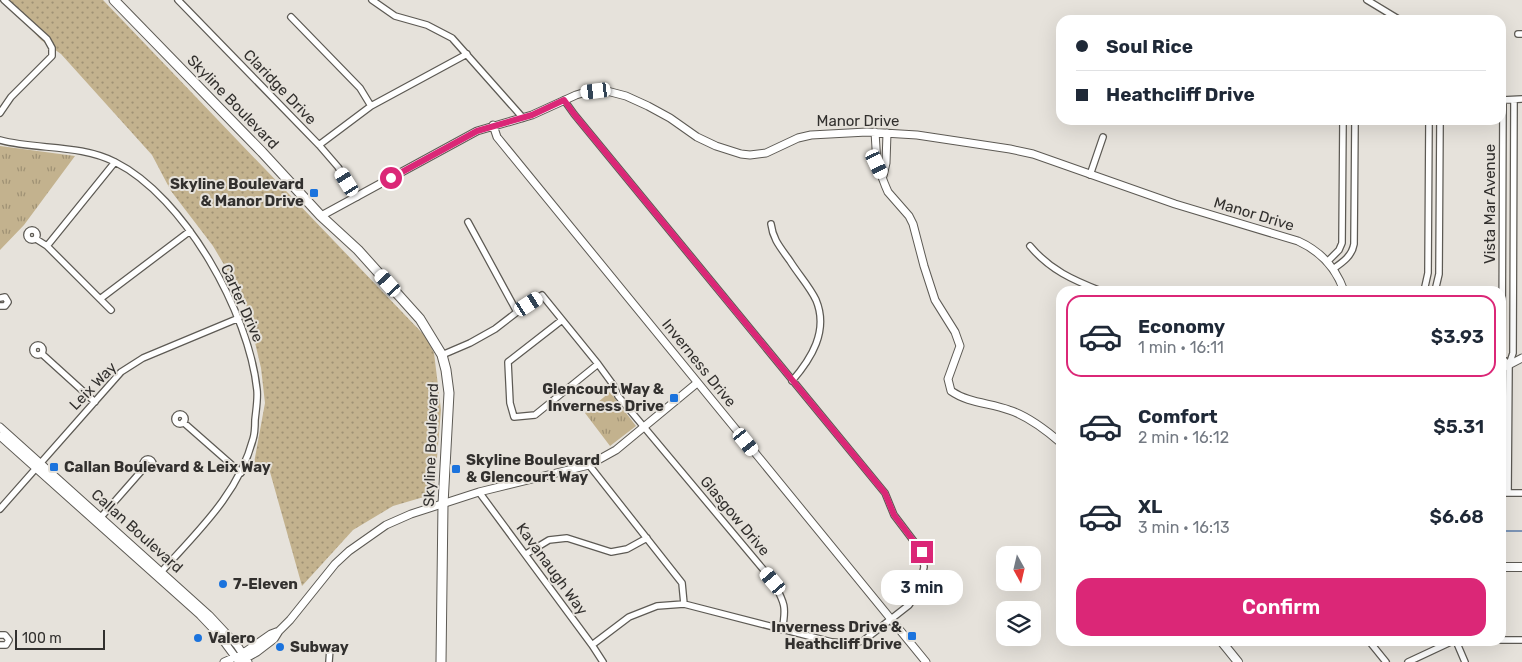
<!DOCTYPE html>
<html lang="en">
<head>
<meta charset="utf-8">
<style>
  body { margin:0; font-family:Rubik,sans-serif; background:#f6f6f7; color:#1f2937; height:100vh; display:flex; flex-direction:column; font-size:19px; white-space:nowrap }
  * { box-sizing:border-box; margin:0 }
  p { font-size:16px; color:#747a83 }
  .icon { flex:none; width:28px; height:28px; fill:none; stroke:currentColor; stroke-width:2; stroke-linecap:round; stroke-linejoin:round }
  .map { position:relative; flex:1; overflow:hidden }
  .details { position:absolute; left:1056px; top:286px; width:450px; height:360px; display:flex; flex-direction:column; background:#fff; border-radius:15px; box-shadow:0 5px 20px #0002 }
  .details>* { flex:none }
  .top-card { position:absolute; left:1056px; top:15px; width:450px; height:110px; border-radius:15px; box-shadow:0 5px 20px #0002; display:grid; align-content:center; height:110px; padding:0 20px; background:#fff }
  .needle { width:32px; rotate:172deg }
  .buttons { position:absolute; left:996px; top:546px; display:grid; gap:10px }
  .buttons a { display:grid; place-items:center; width:45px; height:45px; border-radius:10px; background:#fff; box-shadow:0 5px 20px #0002; font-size:25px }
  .scale { position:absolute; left:15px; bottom:12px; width:90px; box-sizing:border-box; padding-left:5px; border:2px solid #32302e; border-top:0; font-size:14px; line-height:18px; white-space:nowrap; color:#32302e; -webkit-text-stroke:4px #e6e2db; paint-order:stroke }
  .end { position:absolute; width:22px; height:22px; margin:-11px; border:6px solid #db2777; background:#fff; box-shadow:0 0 0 2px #fff }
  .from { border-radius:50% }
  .bubble { position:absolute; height:35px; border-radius:15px; background:#fff; box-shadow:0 5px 20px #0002; font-size:16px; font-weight:600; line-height:35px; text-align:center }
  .car { position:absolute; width:15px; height:30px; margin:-15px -8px; border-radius:6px; box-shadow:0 0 4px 1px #0007; background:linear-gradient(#fff 24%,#345 0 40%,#fff 0 76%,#345 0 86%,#fff 0) }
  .top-card b { display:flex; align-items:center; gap:18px; height:48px; font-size:19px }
  .top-card b+b { border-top:1px solid #e0e1e3 }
  .top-card i { width:12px; height:12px; background:#1f2937 }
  ul { padding:9px 0 0; list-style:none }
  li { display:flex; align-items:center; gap:15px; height:82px; margin:0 10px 8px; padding:0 10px; border:2px solid transparent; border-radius:15px }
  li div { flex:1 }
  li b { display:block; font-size:19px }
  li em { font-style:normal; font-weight:600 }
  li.active { border-color:#db2777 }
  li>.icon { width:45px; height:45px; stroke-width:1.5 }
  .action { display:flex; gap:10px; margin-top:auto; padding:10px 20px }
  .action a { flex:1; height:58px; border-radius:15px; background:#db2777; color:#fff; font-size:20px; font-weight:600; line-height:58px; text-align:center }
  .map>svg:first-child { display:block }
  .grass { fill:url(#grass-dots) }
  .park { fill:url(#park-tufts) }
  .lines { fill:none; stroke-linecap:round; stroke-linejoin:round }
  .stream { stroke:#7d95b6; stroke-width:2 }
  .minor-casing { stroke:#5d5a54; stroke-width:8 }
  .tertiary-casing { stroke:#5d5a54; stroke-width:9 }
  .secondary-casing { stroke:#5d5a54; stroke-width:10 }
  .primary-casing { stroke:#5d5a54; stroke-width:11 }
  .minor { stroke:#fff; stroke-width:5.5 }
  .tertiary { stroke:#fff; stroke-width:7 }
  .secondary { stroke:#fff; stroke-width:8 }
  .primary { stroke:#fff; stroke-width:9 }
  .route { stroke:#db2777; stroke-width:6 }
  .poi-dot { fill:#1b73dd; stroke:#e6e2db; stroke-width:2 }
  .labels { text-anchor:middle; stroke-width:4; stroke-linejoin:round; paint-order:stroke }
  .street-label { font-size:15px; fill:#32302e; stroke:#e6e2db }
  .poi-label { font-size:15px; font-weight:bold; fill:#32302e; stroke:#e6e2db; text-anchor:start }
</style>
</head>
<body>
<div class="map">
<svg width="1522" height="662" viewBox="0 0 1522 662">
  <defs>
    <pattern id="grass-dots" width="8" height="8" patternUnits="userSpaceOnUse" patternTransform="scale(1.25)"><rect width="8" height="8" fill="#c3b28e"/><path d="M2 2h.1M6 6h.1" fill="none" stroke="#9f9174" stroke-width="1.8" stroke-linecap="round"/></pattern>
    <pattern id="park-tufts" width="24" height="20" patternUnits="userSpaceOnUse" patternTransform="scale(1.25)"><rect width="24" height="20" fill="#c3b28e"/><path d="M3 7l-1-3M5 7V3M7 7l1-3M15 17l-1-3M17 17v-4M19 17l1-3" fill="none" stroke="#9f9174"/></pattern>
  </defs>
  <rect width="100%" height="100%" fill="#e6e2db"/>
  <path class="grass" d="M4,0H103L426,337L434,353L441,410L434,494L393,506L353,530L302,586L270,472L254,463L265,403L261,368L245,300L213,246L171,191L152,155L61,54L41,40Z"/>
  <path class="park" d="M0,146L75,156L24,225L0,250Z
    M610,392L636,426L610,446L585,413Z"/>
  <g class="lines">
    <path class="stream" d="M1501,531H1522"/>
    <g class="minor-casing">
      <path id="minor" d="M178,0L319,145L338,167L357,197
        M372,0L395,16L427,25L452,38L523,118
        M1367,0L1400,20
        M291,17L360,88L371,106
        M1518,34H1522
        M564,100L574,114L885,493L894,515L922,552L924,567L919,590L909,605L863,641L846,643L832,642L684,604L657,606L629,617L592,645
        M1502,100L1522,99
        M1503,100L1502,358L1509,365
        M0,113L11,97L52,56V48L47,39L4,0
        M0,140C37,150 80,144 115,162C185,197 249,313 257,390C258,399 256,410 255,420C255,426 255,433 253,439C239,493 198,531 162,571L161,575
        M319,145L371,106L467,54
        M1090,175L1103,137
        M468,222L517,312
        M771,224C773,240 781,248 790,261C798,274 810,287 816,300C829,331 811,359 792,381
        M27 235a5 5 0 1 1 10 0a5 5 0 1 1-10 0Z
        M36,239L47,246L111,310
        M47,246L115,162
        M1030,246C1050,270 1073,280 1101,291
        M1327,262L1339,250L1342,243L1343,120
        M1333,269C1343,262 1352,256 1354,244L1355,120
        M1424,291L1428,273L1429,120
        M1435,291L1439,274L1440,120
        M0,298L5,297L8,302L5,306H0
        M100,299L190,231
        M562,320L508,362L510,403L514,417L535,415L598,364
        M33 350a5 5 0 1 1 10 0a5 5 0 1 1-10 0Z
        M42,354L95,402
        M442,355L470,343L495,329L517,312L542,295L598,364L614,386L618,396L773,581C784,602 787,606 782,630
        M175 419a5 5 0 1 1 10 0a5 5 0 1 1-10 0Z
        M183,422L241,473
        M143 464a5 5 0 1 1 10 0a5 5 0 1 1-10 0Z
        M589,465L682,583L684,604
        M479,492L592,645L603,662
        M1501,493H1522
        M1508,493L1509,365L1513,353L1514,100
        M0,509L121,372L143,358L239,318
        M96,519L101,517L144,468
        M526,554L549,540L567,538L611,552L627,549L647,538
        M1501,640H1522
        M1369,641L1386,662
        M1456,641L1465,662
        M0,645H6L9,640L5,635H1
        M329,662L330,648
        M1408,662L1453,641"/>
    </g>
    <g class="tertiary-casing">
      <path id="tertiary" d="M493,125L497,137L926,662
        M875,132L877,164L885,185L888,192L909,216L913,224L924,266L935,300L955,332L960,346L948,379L951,391C968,403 990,403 1009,410C1028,416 1046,430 1061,443
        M883,176L886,163L887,133
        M321,216L477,131L532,115L576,95L586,92L607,91L626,96L648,106L670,118L697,137L716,146L741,154L750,155L766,153L798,138L811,135L867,132L917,135L1010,149L1033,154L1175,204L1298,241C1320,251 1336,268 1344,291
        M1501,369L1522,358
        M0,427L209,615L237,645L248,662
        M0,436L200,615L219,635L239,662
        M224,662L242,654L271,634L279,631
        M239,662L257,652L274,639L279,631L290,620L335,564L349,551L386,525L411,514L479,492L589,465L616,450L697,383"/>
    </g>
    <g class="secondary-casing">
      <path id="secondary" d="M1501,567H1522
        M1221,641L1238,662"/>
    </g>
    <g class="primary-casing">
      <path id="primary" d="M114,0L262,152L321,216L358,250L420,319L442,355L446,370L449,393L443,504L441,662"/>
    </g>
    <use href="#minor" class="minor"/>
    <use href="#tertiary" class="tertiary"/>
    <use href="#secondary" class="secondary"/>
    <use href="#primary" class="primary"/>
  </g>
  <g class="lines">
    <path class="route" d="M391,178L477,131L532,115L564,100L574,114L885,493L894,515L922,552"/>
  </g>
  <g class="poi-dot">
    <rect x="309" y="188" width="10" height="10" rx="2.5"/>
    <rect x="669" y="393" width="10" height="10" rx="2.5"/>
    <rect x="49" y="462" width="10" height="10" rx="2.5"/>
    <rect x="451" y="464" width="10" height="10" rx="2.5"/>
    <circle cx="223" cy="584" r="5"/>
    <rect x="907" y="631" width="10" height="10" rx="2.5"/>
    <circle cx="198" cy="638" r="5"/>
    <circle cx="280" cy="647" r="5"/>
  </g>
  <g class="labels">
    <g class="street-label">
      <text transform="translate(280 87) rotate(46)" y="5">Claridge Drive</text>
      <text transform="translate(233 102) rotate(46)" y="5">Skyline Boulevard</text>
      <text x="858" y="126">Manor Drive</text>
      <text transform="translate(1490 204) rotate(-90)" y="5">Vista Mar Avenue</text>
      <text transform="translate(1254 214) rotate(17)" y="5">Manor Drive</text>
      <text transform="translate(242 303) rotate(66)" y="5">Carter Drive</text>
      <text transform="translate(699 363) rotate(51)" y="5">Inverness Drive</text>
      <text transform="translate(93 386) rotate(-46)" y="5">Leix Way</text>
      <text transform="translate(431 445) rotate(-88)" y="5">Skyline Boulevard</text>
      <text transform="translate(735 516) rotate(50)" y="5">Glasgow Drive</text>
      <text transform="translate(137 531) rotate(42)" y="5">Callan Boulevard</text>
      <text transform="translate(552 569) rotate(54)" y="5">Kavanaugh Way</text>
    </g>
    <g class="poi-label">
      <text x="304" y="189" text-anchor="end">Skyline Boulevard<tspan x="304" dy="17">&amp; Manor Drive</tspan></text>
      <text x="664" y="394" text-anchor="end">Glencourt Way &amp;<tspan x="664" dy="17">Inverness Drive</tspan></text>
      <text x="466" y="465">Skyline Boulevard<tspan x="466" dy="17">&amp; Glencourt Way</tspan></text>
      <text x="64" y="472">Callan Boulevard &amp; Leix Way</text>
      <text x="233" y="589">7-Eleven</text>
      <text x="902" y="632" text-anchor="end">Inverness Drive &amp;<tspan x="902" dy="17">Heathcliff Drive</tspan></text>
      <text x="208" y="643">Valero</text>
      <text x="290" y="652">Subway</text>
    </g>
  </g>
</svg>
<div class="buttons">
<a><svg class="needle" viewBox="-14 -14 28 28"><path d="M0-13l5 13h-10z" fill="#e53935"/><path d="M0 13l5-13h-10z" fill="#747a83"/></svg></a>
<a><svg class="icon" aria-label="layers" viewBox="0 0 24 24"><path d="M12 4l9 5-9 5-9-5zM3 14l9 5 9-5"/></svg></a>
</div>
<div class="scale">100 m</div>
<i class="end from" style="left:391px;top:178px"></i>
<i class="end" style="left:922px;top:552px"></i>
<div class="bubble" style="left:881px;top:570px;width:82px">3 min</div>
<i class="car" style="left:596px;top:91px;rotate:263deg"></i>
<i class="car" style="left:877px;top:164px;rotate:155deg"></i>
<i class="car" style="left:347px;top:182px;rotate:328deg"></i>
<i class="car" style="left:388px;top:283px;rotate:318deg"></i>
<i class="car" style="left:529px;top:304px;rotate:57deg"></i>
<i class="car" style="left:746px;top:442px;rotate:141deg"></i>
<i class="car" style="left:773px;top:581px;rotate:320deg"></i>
<div class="top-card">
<b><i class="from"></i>Soul Rice</b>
<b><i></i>Heathcliff Drive</b>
</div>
<section class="details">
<ul>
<li class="active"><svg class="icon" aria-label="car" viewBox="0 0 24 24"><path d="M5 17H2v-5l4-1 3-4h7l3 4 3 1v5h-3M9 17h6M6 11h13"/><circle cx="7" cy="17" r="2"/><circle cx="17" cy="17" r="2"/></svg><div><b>Economy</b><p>1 min · 16:11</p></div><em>$3.93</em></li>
<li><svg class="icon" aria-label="car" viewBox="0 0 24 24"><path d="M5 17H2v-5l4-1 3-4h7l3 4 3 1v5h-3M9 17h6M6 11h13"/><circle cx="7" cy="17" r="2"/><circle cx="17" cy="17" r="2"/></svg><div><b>Comfort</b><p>2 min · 16:12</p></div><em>$5.31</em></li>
<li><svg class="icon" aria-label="car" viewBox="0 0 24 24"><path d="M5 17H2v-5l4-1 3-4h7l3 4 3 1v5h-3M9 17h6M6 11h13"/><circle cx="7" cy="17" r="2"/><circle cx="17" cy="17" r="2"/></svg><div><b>XL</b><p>3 min · 16:13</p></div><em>$6.68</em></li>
</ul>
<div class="action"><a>Confirm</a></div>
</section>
</div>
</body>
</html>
